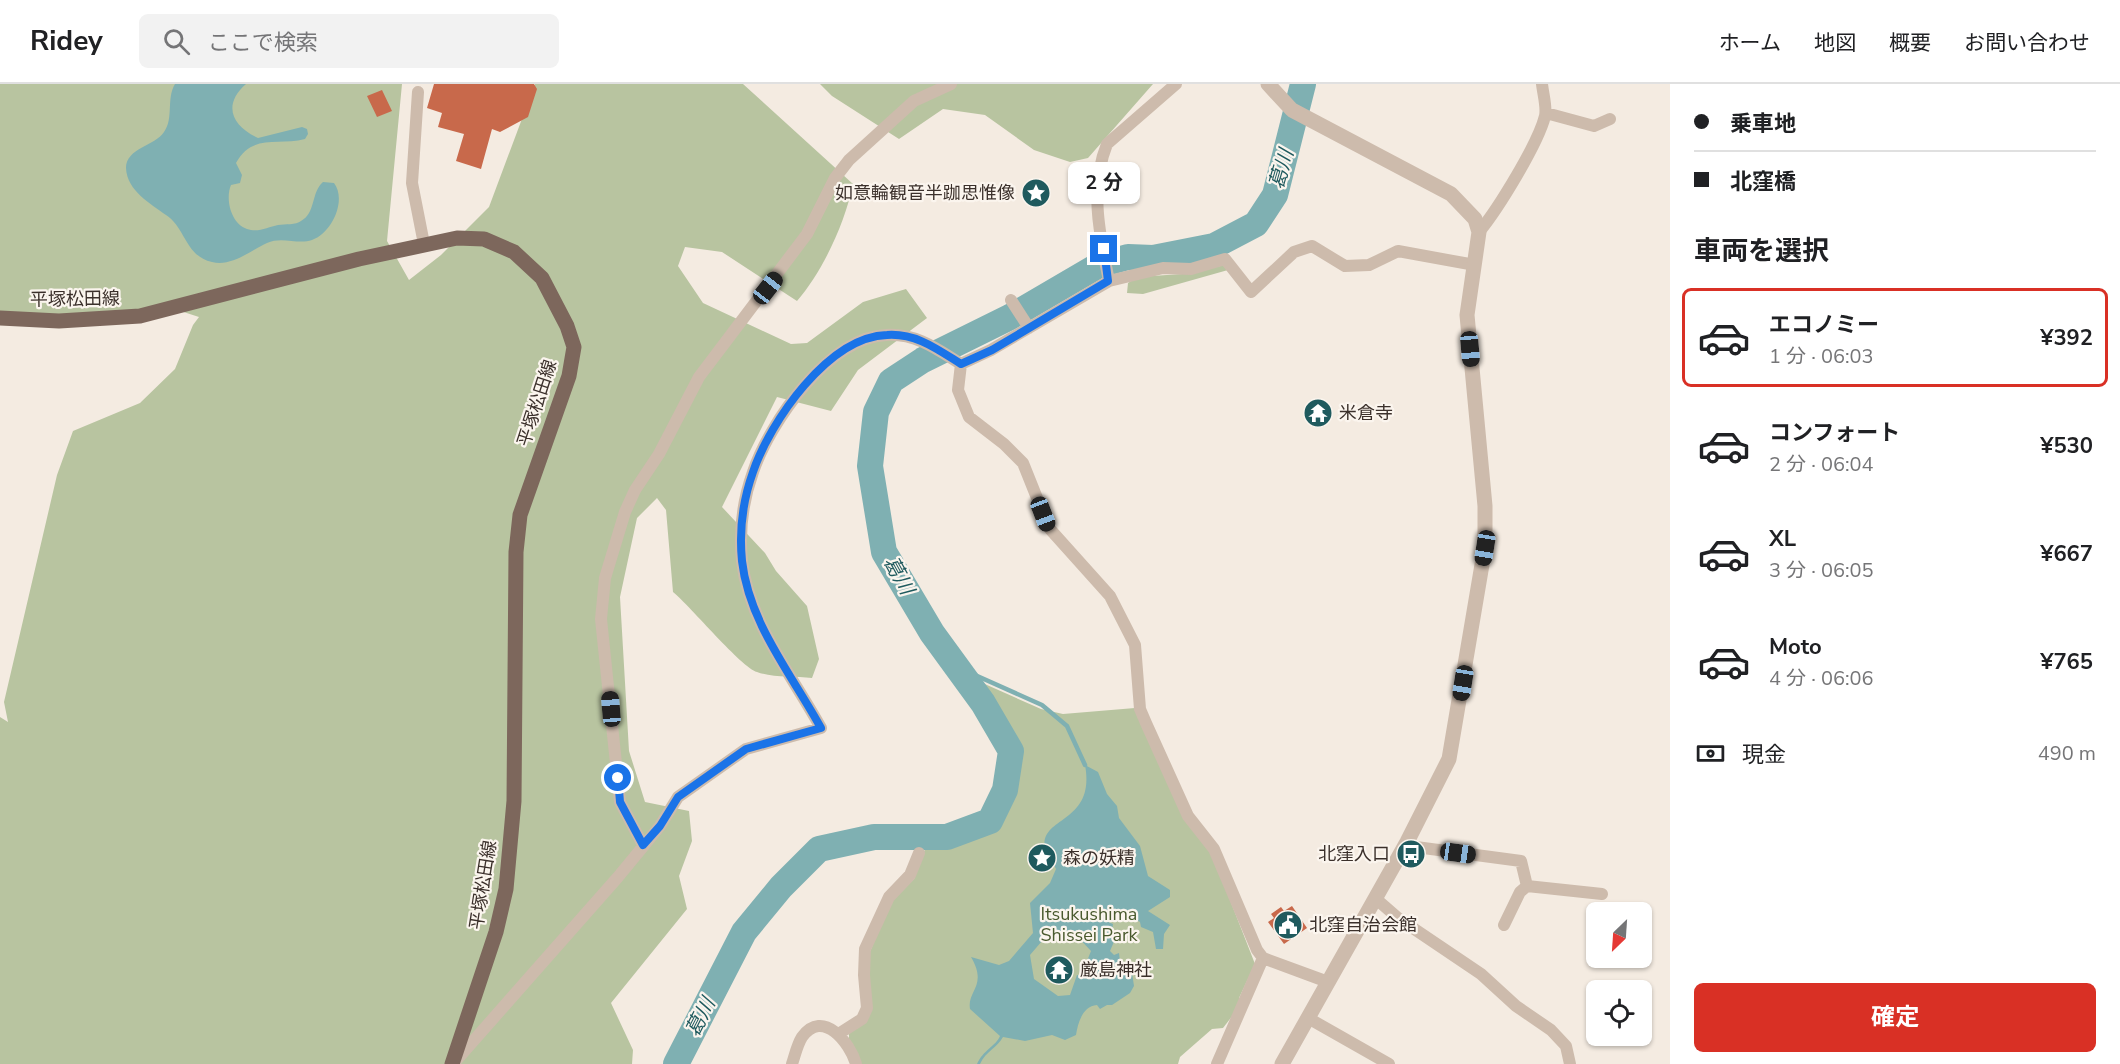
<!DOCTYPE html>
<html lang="ja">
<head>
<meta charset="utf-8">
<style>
  body { margin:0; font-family:"Nunito Sans","Noto Sans JP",sans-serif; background:#f2f2f2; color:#202124; height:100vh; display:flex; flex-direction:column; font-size:22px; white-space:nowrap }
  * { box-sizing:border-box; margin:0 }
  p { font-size:20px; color:#757577 }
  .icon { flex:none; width:33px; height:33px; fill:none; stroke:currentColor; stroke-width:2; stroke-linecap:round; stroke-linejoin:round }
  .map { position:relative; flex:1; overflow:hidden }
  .sheet { display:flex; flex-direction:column; background:#fff; width:450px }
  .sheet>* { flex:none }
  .hud { display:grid; align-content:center; height:132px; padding:0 24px; background:#fff }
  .needle { width:39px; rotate:205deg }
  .tools { position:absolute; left:1586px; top:818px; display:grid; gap:12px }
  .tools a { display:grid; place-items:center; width:66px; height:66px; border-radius:9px; background:#fff; box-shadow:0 2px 4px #0004; font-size:30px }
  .end { position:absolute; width:27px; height:27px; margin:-14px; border:8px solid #1a73e8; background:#fff; box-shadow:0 0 0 3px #fff }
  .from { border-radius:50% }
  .bubble { position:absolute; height:42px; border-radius:9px; background:#fff; box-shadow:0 2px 4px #0004; font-size:20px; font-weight:700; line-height:42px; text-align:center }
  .car { position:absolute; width:18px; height:36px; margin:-18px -9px; border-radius:8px; box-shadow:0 0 4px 2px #0007; background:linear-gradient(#222 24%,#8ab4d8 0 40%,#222 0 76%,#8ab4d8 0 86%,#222 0) }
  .hud b { display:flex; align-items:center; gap:21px; height:57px; font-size:22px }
  .hud b+b { border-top:2px solid #e0e0e0 }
  .hud i { width:15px; height:15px; background:#202124 }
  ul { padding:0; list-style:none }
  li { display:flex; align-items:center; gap:18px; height:99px; margin:0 12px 9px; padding:0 12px; border:3px solid transparent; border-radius:9px }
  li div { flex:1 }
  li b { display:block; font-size:22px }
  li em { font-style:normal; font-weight:700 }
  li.on { border-color:#d93025 }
  li>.icon { width:54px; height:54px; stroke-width:1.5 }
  h2 { padding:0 24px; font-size:27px; line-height:72px }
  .pay { display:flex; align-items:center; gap:15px; height:66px; padding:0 24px; font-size:22px }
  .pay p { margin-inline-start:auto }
  .cta { display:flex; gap:12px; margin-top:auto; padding:12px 24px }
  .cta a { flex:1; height:69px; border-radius:9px; background:#d93025; color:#fff; font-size:24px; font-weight:700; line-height:69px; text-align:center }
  header { display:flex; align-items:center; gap:36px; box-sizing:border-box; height:84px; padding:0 30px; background:#fff; border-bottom:2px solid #e0e0e0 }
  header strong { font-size:28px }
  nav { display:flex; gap:33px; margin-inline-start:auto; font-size:21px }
  .search { width:420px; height:54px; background:#f2f2f2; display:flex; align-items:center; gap:15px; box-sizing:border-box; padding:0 21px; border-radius:9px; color:#757577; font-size:22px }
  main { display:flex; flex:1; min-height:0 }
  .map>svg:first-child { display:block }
  .green { fill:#b8c4a0 }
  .water { fill:#7fb0b2; fill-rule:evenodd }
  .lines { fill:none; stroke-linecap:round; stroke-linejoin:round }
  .stream { stroke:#7fb0b2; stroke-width:4.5 }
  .river { stroke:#7fb0b2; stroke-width:26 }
  .building { fill:#c8694b }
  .minor { stroke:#cdbbac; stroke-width:12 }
  .tertiary { stroke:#cdbbac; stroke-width:15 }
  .primary { stroke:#7d675c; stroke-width:15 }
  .route { stroke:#1a73e8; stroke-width:8 }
  .labels { text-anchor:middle; stroke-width:4.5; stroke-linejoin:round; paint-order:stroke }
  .poi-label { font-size:18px; fill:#3b302b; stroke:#fbf5ee; text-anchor:start }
  .street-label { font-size:18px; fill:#3b302b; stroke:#fbf5ee }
  .park-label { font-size:18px; fill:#4a5a2e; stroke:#fbf5ee }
  .water-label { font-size:20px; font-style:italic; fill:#1f5a5e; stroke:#fbf5ee }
</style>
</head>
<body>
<header>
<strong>Ridey</strong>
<div class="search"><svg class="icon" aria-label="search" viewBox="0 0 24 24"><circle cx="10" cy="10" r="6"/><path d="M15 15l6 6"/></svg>ここで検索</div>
<nav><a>ホーム</a><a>地図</a><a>概要</a><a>お問い合わせ</a></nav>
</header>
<main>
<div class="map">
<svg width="1670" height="980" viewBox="0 0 1670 980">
  <rect width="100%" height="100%" fill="#f4ebe1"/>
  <path class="green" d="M0,0H402L387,157L409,196L441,171L489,123L535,0H743L853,100C845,139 823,187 797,217L722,168L685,163L678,182L703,219L791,260L807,259L863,218L906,205L927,234L858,286L831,327L777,313L722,423L765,469L776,487L807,522L819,575L812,594C795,592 773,594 757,588C742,584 691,523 673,508L666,426L657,414L637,434L620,513L629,667L645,718L689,727L692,757L679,792L687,825L611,919L633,966L632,980H0V633L8,638L4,618L57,391L73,347L140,319L175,285L193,241L199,233L165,222L151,226L0,233Z
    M820,0H1153L1088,74L1070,78L1034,66L985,31L943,25L899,55L832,12Z
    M1225,181L1228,186L1143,210L1127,209L1128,199L1137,193L1182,190Z
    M978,597L1041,625L1063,630L1135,624L1216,780L1255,880L1239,914L1240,922L1223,944L1212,945L1180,973L1178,980H859L849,958V950L865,936L869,870L891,817L914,795L925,765C937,763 950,763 961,759C1006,744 1031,689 1012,646C1004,629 989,612 978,597Z"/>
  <path class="water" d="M175,0H246C222,21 232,42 258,54L302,43L307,45L308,50L305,55C278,62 252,49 236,79L242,91L240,99L231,101C225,115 231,140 247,145C258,149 268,143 278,141C285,140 296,141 301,137C316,129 311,108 323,98L334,99C347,116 332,149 312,156C298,161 282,152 267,159C251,166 232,183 212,178C185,172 186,144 166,131C151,120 127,107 126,84C126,64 155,62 164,48C174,34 166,15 175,0Z
    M1085,681L1098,688L1107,710L1117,722L1119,734L1140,762L1148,792L1170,806V813L1148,827L1170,841L1164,850L1163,865H1156L1153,848L1141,843L1140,838L1132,833V829H1128L1126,836L1122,837L1118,833L1111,832L1106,837L1113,840L1112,846L1116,853L1110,867L1114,871L1119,869L1120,878L1131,882L1134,902L1130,909L1112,921H1107L1100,925L1097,921C1083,922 1078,938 1076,951L1065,956L1052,951L1025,957L1003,953C997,964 986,967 980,980H977C983,966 996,962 1000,952L970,925C967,906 988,902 971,873L999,881L1009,877L1033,849L1030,819L1050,799L1056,785C1053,778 1046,771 1045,764C1039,732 1096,740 1085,681ZM1048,850H1075L1091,867L1087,877L1091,886L1088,892L1077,891L1070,911L1058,912L1034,895L1030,871Z"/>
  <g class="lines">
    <path class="stream" d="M957,583L1042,621L1067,642L1085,681"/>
    <path class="river" d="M676,980L744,848L781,803L819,765L874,753H947L990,737L1005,706L1011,667L983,619L932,549L884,468L870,382L876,328L891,297L923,276L1010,233L1099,181L1128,173L1153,174L1214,162L1256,140L1275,111L1303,0"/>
  </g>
  <path class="building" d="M434,0H534L537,5L528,33L500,48L492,45L481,85L456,77L464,50L438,43L442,29L427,24Z
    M382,6L392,27L377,33L367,12Z
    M1292,822L1307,844L1284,860L1268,838L1274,834L1271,830L1281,823L1284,827Z
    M1060,876L1069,888L1059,896L1050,884Z"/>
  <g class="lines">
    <path class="minor" d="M418,8L412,99L424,160
      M1546,29L1594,42L1610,35
      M1479,148C1498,125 1538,60 1545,32C1547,23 1543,10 1542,0
      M1109,197C1100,152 1089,105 1107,60L1176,0
      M1011,216L1029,244
      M961,280L958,306L969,333L1004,360L1023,379L1049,444L1110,512L1135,561L1140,625L1146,639L1188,732L1214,765L1257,866L1263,874L1328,898
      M961,280L991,266L1109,197L1163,184L1191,185L1225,175L1251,208L1294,168L1312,162L1345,182L1369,181L1398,167L1475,181
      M1407,758L1416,763L1521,777L1527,802
      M643,761L620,718L601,535L605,494L625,428L635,406L659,370L699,293L807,150L835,94L849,76L914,17L951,0
      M1527,802L1602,810
      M1375,814L1398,834L1481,890L1516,922L1551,946L1566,962L1570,980
      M1504,841L1520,808L1527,802
      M1308,934L1389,980
      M840,949L862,935L867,924L864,891L865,865L889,813L910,791L919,769
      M453,980L618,793L660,742L678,713L746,665L821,644C792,591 749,539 742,477C739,447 743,416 753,388C770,338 829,253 886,251C916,249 937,265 961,280
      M792,980C795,971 797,961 802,953C823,924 850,959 856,980
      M1217,980L1263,874"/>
    <path class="tertiary" d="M1268,0L1292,26L1451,110L1475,135L1479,148L1467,231L1485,422V463L1449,675L1407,758L1282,980"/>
    <path class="primary" d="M0,234L59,237L140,232L359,175L457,154L484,155L514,168L542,194L567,242L574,263L569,292L520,431L516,468L514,717L506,805L496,848L452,980"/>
  </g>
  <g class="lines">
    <path class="route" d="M618,694L620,718L643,761L660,742L678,713L746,665L821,644C792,591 749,539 742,477C739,447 743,416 753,388C770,338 828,253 887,251C916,249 937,265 961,280L992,266L1108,197L1104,165"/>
  </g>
  <defs>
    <g id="sight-disc" transform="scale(1.5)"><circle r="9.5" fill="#1f5a5e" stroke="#fbf5ee"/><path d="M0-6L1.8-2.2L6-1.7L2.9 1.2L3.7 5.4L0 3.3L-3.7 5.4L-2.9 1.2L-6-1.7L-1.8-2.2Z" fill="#fff"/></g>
    <g id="temple-disc" transform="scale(1.5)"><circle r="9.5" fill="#1f5a5e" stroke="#fbf5ee"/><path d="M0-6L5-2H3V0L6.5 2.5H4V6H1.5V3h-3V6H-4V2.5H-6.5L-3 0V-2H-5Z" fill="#fff"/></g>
    <g id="bus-disc" transform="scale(1.5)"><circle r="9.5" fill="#1f5a5e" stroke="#fbf5ee"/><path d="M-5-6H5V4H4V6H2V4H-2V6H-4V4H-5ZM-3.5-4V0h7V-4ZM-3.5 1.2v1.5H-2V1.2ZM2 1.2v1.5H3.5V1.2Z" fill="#fff"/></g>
    <g id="civic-disc" transform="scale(1.5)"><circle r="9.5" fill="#1f5a5e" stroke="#fbf5ee"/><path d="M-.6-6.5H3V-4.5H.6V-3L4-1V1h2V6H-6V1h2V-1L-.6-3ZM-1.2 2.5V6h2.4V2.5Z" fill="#fff"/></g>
  </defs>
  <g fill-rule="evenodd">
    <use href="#sight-disc" x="1036" y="109"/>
    <use href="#temple-disc" x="1318" y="329"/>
    <use href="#bus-disc" x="1411" y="770"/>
    <use href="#sight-disc" x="1042" y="774"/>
    <use href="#civic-disc" x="1288" y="841"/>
    <use href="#temple-disc" x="1059" y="886"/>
  </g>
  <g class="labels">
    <g class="poi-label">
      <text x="1015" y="115" text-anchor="end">如意輪観音半跏思惟像</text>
      <text x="1339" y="335">米倉寺</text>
      <text x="1390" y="776" text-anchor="end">北窪入口</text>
      <text x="1063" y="780">森の妖精</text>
      <text x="1309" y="847">北窪自治会館</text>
      <text x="1080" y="892">厳島神社</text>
    </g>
    <g class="street-label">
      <text transform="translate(75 215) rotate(-1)" y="6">平塚松田線</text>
      <text transform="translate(537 319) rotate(-72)" y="6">平塚松田線</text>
      <text transform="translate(483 801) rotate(-81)" y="6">平塚松田線</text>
    </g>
    <g class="park-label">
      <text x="1089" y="836">Itsukushima<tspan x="1089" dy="21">Shissei Park</tspan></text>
    </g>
    <g class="water-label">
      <text transform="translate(1281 85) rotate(-74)" y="7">葛川</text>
      <text transform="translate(899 491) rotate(61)" y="7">葛川</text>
      <text transform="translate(700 933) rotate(-63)" y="7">葛川</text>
    </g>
  </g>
</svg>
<div class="tools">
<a><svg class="needle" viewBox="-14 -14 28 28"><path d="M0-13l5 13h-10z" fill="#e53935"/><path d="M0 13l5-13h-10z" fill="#757577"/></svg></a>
<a><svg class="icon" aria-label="locate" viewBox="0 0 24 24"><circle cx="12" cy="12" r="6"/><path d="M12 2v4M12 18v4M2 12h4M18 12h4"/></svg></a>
</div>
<i class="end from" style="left:618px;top:694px"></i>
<i class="end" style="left:1104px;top:165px"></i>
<div class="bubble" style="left:1068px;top:78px;width:72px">2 分</div>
<i class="car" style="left:768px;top:204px;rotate:38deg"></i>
<i class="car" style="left:1470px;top:265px;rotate:175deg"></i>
<i class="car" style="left:1043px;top:430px;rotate:159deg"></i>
<i class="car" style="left:1485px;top:464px;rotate:189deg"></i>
<i class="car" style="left:1463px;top:599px;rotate:189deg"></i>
<i class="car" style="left:611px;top:625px;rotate:355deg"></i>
<i class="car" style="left:1458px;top:769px;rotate:98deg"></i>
</div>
<section class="sheet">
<div class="hud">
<b><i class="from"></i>乗車地</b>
<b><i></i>北窪橋</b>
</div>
<h2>車両を選択</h2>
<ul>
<li class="on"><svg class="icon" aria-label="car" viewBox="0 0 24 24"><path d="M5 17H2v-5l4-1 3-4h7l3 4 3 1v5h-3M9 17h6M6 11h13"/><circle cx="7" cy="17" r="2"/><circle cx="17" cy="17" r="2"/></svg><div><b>エコノミー</b><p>1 分 · 06:03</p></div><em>¥392</em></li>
<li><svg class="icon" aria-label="car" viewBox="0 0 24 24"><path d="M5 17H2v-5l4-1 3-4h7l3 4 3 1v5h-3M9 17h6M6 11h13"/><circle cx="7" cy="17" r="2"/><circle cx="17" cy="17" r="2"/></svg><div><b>コンフォート</b><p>2 分 · 06:04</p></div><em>¥530</em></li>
<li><svg class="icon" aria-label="car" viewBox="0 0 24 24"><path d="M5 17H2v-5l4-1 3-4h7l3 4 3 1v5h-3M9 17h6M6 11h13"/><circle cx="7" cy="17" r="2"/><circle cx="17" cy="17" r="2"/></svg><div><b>XL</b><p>3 分 · 06:05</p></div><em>¥667</em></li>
<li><svg class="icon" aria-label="car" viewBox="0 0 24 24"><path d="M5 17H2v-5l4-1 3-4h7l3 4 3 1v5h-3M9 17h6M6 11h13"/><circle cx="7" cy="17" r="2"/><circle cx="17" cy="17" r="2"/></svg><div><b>Moto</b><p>4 分 · 06:06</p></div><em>¥765</em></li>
</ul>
<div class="pay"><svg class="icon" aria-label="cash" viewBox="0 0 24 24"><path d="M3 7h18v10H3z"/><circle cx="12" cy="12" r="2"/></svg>現金<p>490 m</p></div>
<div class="cta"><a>確定</a></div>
</section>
</main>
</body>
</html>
